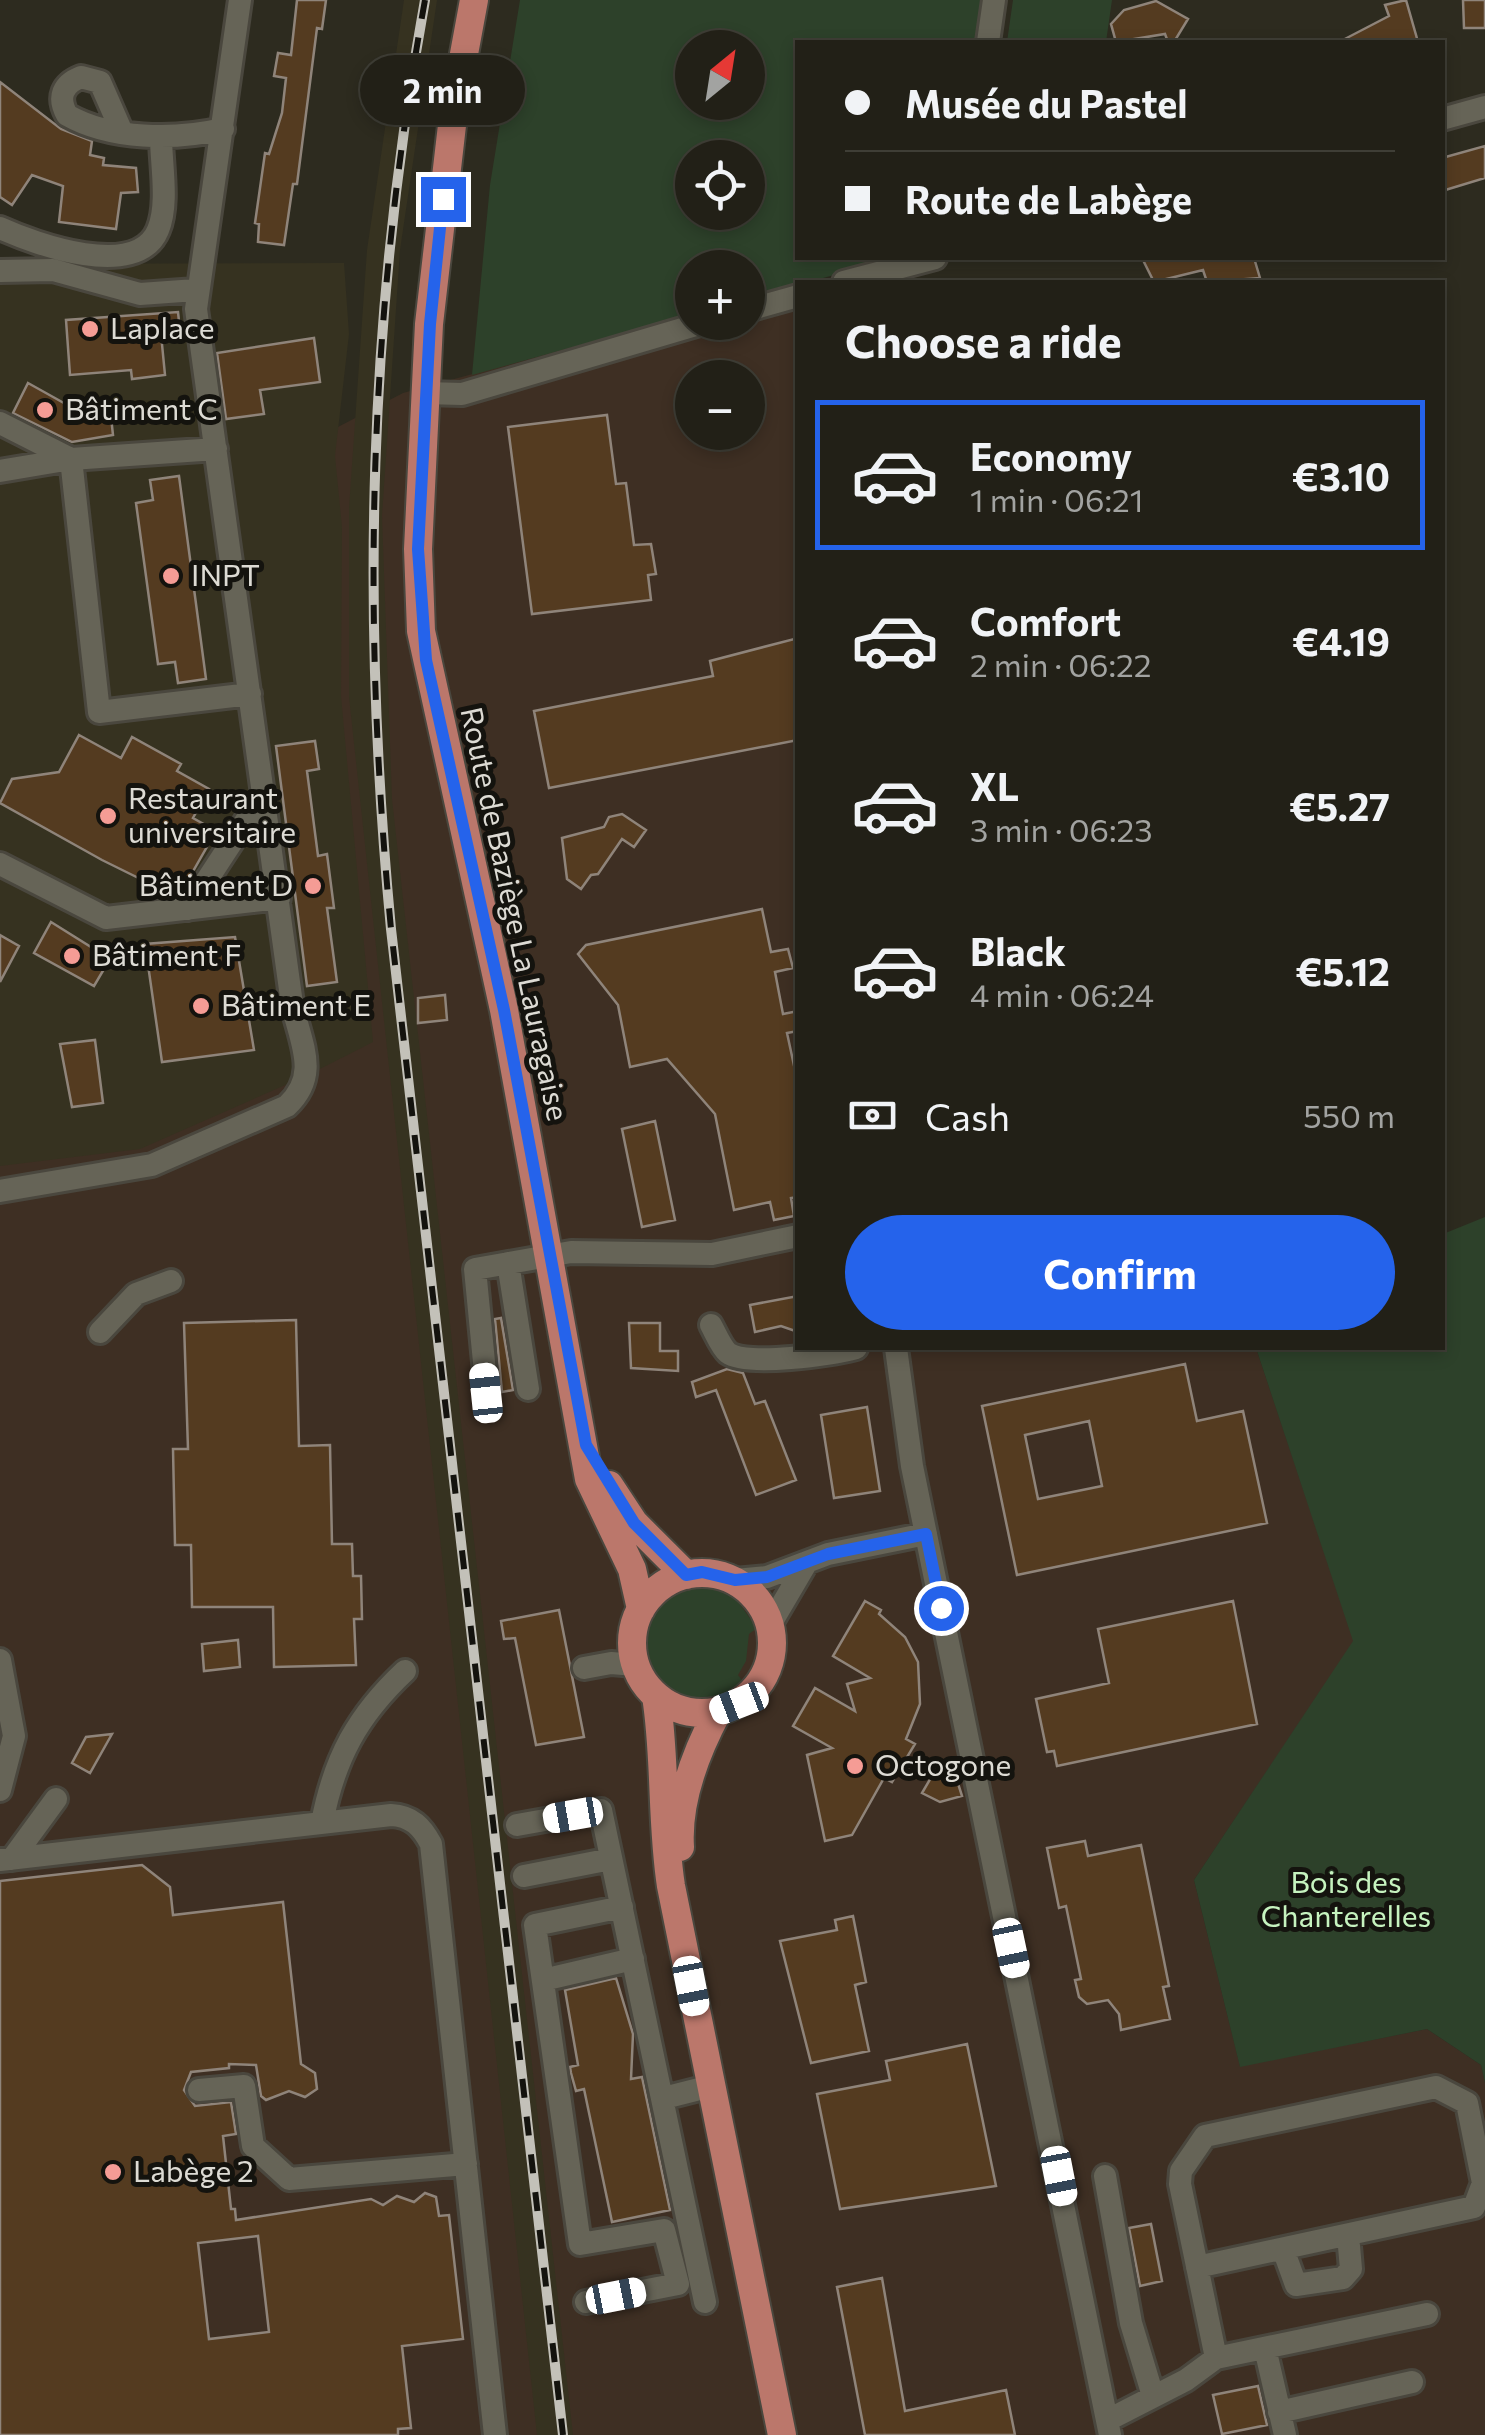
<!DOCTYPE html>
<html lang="en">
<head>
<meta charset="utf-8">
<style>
  body { margin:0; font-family:Commissioner,sans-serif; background:#2a2820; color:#f1f3f6; height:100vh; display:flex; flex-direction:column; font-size:38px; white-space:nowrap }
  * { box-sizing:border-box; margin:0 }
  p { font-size:32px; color:#a2a3a1 }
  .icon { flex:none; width:55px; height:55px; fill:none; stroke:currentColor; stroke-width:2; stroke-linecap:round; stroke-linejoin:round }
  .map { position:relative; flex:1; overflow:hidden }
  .panel { position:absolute; left:795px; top:280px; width:650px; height:1070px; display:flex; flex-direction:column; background:#222017; border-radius:0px; box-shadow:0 5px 15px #0003,0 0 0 2px #3f3e36 }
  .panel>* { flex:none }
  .guide { position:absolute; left:795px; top:40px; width:650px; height:220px; border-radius:0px; box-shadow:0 5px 15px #0003,0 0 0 2px #3f3e36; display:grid; align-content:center; height:220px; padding:0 50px; background:#222017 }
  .needle { width:65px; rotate:30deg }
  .controls { position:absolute; left:675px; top:30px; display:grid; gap:20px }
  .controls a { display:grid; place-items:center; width:90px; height:90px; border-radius:50%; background:#222017; box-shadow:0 5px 15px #0003,0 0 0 2px #3f3e36; font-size:50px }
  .end { position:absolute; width:45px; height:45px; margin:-22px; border:12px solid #2563eb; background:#fff; box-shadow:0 0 0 5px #fff }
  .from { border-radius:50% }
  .bubble { position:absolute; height:70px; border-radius:35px; background:#222017; box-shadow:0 5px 15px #0003,0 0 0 2px #3f3e36; font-size:32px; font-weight:700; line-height:70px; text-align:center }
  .car { position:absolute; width:30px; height:60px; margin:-30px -15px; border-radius:12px; box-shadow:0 0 8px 2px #0007; background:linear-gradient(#fff 24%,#345 0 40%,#fff 0 76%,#345 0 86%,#fff 0) }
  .guide b { display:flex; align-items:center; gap:35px; height:95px; font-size:38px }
  .guide b+b { border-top:2px solid #3f3e36 }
  .guide i { width:25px; height:25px; background:#f1f3f6 }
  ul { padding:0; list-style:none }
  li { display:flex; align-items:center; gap:30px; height:150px; margin:0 20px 15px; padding:0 30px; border:5px solid transparent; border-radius:0px }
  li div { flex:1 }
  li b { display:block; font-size:38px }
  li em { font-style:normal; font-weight:700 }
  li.current { border-color:#2563eb }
  li>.icon { width:90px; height:90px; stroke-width:1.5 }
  h2 { padding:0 50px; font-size:45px; line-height:120px }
  .pay { display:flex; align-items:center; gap:25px; height:110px; padding:0 50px; font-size:38px }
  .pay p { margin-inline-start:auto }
  .button { display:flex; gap:20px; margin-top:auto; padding:20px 50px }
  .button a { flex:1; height:115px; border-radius:60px; background:#2563eb; color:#fff; font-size:40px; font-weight:700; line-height:115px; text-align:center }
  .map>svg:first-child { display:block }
  .commercial { fill:#3e2f23; fill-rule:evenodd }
  .built { fill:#363220 }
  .green { fill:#2d412a; fill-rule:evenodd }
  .building { fill:#543b20; stroke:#8f847a; stroke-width:2.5; fill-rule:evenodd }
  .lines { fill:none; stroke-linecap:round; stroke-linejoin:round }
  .minor-casing { stroke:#4a473e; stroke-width:28 }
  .major-casing { stroke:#4a473e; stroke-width:32 }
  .minor { stroke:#666457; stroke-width:22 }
  .major { stroke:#bb776b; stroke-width:28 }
  .rail-casing { stroke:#c3c1b9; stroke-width:10 }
  .rail { stroke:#14130e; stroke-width:6; stroke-dasharray:19; stroke-linecap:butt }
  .route { stroke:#2563eb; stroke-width:12 }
  .poi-dot { fill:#f59c95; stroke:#14130e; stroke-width:4 }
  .labels { text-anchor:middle; stroke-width:10; stroke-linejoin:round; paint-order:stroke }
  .poi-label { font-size:30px; fill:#dddbd4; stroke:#14130e; text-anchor:start }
  .street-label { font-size:30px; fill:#dddbd4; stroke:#14130e }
  .park-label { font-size:30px; fill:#c6f3bf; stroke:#14130e }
</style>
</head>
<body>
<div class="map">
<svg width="1485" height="2435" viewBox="0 0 1485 2435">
  <rect width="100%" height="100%" fill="#2d2b1f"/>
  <path class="commercial" d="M797,285L798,1348H1256L1354,1641L1194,1880L1240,2066L1427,2029L1481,2065L1485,2083V2435H0V531L50,473L338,427L403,393L692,314V322H748V299ZM692,378H748V432H692Z"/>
  <path class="built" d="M404,0H437L400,250L382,516L392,799L573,2435H537L349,697V508L367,250Z
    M344,263L349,334L335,456L342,527L341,696L373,1042L308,1075L140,1149L0,1166V264Z"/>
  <path class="green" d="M520,0H982L975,42H798V258H895L748,299V268H692V314L472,375L490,185ZM692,48H748V102H692ZM692,158H748V212H692Z
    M1013,0H1112L1106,42H1007Z
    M1485,1217V2083L1481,2065L1427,2029L1240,2067L1194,1880L1353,1641L1256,1348H1442L1443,1234Z
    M706,1587L734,1596L757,1628L749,1634L746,1661L738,1675L744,1683C654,1749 599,1595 706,1587Z"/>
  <path class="building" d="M297,0H326L322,29L317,28L297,184H293L284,245L258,242L259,224L255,223L265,153L269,154L282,113L286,78L274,76L278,53L291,55Z
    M1406,0L1418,42H1339L1389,16L1385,5Z
    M1463,0H1485V28H1464Z
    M1156,1L1188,19L1174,42H1168L1165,34L1116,42L1111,24L1124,10Z
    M0,82L61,129L92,141L90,155L104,158L103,165L136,168L138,192L121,193L116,229L59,222L63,186L32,175L12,205L0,197Z
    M1485,146V178L1442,191V158Z
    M1142,258H1254L1260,278L1207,282L1203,270L1154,282Z
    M178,312L180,331L161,334L165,375L132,379L131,370L70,375L66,320Z
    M314,338L320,382L260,390L264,414L226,419L217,353Z
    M28,383L80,412L110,408L113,435L72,442L13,413Z
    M607,415L616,484L626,483L634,545L651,544L656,574L648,575L651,600L532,614L508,427Z
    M179,476L206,679L178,683L175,662L158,664L136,503L153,500L150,480Z
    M798,638V740L549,788L534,711L713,676L710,661Z
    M79,735L121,758L132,737L181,764L177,771L209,789L193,818L216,831L180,894L173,895L102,860L0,803L12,779L59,772Z
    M315,741L319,769L307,771L318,856L327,854L334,908H327L337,982L307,986L276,746Z
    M622,814L646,830L634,847L622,839L598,874L591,875L581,889L567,879L562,838L604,827L609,817Z
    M762,909L771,952L788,949L793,968L775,972L783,1014L798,1011V1031L787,1033L798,1084V1197L791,1198L794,1216L774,1220L770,1202L734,1210L715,1114L667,1059L630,1067L618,1005L578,954L586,945Z
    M51,922L110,959L94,986L34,953Z
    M0,935L19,946L0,982Z
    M235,937L254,1050L162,1062L145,944Z
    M445,995L447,1020L418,1023V998Z
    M95,1040L103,1103L72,1107L60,1044Z
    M655,1121L675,1220L642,1227L622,1129Z
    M798,1296V1332L781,1326L755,1332L750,1305Z
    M501,1318L513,1390L502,1392L495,1319Z
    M296,1320L299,1446L330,1445L332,1544H352L353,1576H361L362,1619H354L356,1665L274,1667L273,1607H192L191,1545H175L173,1449H188L184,1323Z
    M629,1323H660V1351H678V1371L631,1368Z
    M1185,1364L1197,1421L1243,1411L1267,1523L1017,1575L982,1406ZM1089,1421L1102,1486L1038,1499L1025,1435Z
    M727,1369L743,1373L755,1404L765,1401L796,1480L756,1495L716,1390L696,1397L692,1382Z
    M867,1407L880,1491L834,1498L821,1415Z
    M865,1601L881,1610L879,1614L905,1637L918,1662L920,1704L906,1739L915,1744L892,1782L884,1778L852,1835L825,1841L807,1755L832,1748L793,1726L815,1688L855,1711L847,1684L870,1678L833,1656Z
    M1233,1601L1257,1724L1057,1766L1054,1751L1047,1752L1036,1699L1109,1683L1098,1629Z
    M559,1610L584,1737L536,1745L515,1638L504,1639L501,1621Z
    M238,1640L240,1667L204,1671L202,1644Z
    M112,1734L90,1773L72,1763L86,1737Z
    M939,1764L955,1774L962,1796L940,1802L922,1793Z
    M1085,1841L1088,1856L1141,1845L1169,1986L1163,1987L1170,2019L1121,2030L1119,2014L1108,2000L1087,2004L1079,1997L1075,1980L1081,1979L1066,1906L1059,1908L1047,1848Z
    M142,1865L170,1887L173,1915L283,1902L301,2064L315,2073L317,2089L305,2097L289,2091L266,2100L261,2096L256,2065L229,2064V2068L191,2072L184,2090L195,2106L231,2102L236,2134L223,2136L231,2209H235L236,2220L371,2199L383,2205L397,2196L414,2202L425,2193L436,2197L439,2216L449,2215L463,2339L402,2346L411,2428L398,2429V2435H0V1881ZM258,2236L269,2332L209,2339L198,2243Z
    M853,1916L866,1982L855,1985L869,2051L811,2063L780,1941L837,1930L835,1920Z
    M616,1978L633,2034L631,2079L642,2077L670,2210L612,2222L584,2089L576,2091L571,2073L570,2067L578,2065L565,1990Z
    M967,2044L996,2186L840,2209L817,2094L890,2080L886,2061Z
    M1151,2224L1162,2281L1140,2286L1129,2228Z
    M882,2278L905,2411L1006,2390L1015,2435H865L837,2287Z
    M1258,2386L1267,2425L1222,2434L1213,2395Z"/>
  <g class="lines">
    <g class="minor-casing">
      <path id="minor" d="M988,42L994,0
        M1442,119L1485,107
        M121,130L100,82L81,77C63,84 57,97 67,115C111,140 175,140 223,129
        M0,228C35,244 137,281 158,230C169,204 161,164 161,137
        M0,271L53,270L140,294L196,290
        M844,282L935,258
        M748,310L798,296
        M425,393L462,394L706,322
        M0,423L71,459
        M216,449L71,459L99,712L250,694
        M0,471L71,459
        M0,864L106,918L279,898
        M188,909L264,793
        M0,1191L152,1165L287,1106C320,1075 301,1044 292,1004L196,309L240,0
        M508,1263L528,1389
        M711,1325C716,1334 721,1347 728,1353C747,1367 833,1354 856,1348
        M100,1332L136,1294L171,1281
        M896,1348L912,1466L1110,2435
        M487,1393L475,1269L571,1252L712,1254L798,1236
        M735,1580L767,1577L828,1554L926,1534
        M770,1625L807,1562
        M0,1660L14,1736L0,1790
        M584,1668L611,1663L636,1665
        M322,1823C334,1759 357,1716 405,1671
        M517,1825L601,1810L705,2302
        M12,1859L56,1799
        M0,1860L391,1815C412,1816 422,1827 431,1844L495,2435
        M524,1876L611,1859
        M543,1980L633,1959
        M199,2090L244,2086L253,2146L289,2179L466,2164
        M664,2098L711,2086
        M1105,2176L1131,2323L1153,2396
        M1283,2249L1296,2285L1343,2278L1351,2269L1348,2235
        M1197,2267L1474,2207L1483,2183L1467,2103L1436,2087L1205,2136L1181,2171L1180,2184L1216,2358
        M586,2302L678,2284L664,2230L580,2244L535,1925L622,1907
        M1265,2348L1285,2435
        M1279,2412L1412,2382
        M1108,2420L1186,2380L1216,2358L1427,2314"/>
    </g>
    <g class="major-casing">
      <path id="major" d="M474,0L454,108L429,324L418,549L421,631L504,1010L589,1479L632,1569L641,1609
        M609,1485L634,1523L686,1575
        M632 1643a70 70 0 1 1 140 0a70 70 0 1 1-140 0Z
        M656,1696C666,1759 661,1822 671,1886L782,2435
        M680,1847C677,1800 696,1752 718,1711"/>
    </g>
    <use href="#minor" class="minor"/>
    <use href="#major" class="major"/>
    <g class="rail-casing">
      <path id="rail" d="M425,0C368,313 361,613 391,929L563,2435"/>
    </g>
    <use href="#rail" class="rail"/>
  </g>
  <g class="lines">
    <path class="route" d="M443,199L430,324L418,549L426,660L504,1010L586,1445L634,1523L686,1575L702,1572L735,1580L767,1577L828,1554L926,1534L941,1608"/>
  </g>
  <g class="poi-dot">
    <circle cx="90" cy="329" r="10"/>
    <circle cx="45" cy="410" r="10"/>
    <circle cx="171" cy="576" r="10"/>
    <circle cx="108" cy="816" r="10"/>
    <circle cx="313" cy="886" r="10"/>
    <circle cx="72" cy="956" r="10"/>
    <circle cx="201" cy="1006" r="10"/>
    <circle cx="855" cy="1766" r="10"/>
    <circle cx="113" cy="2172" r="10"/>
  </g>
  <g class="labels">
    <g class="poi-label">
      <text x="110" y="339">Laplace</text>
      <text x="65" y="420">Bâtiment C</text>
      <text x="191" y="586">INPT</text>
      <text x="128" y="809">Restaurant<tspan x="128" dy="34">universitaire</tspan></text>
      <text x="293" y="896" text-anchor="end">Bâtiment D</text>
      <text x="92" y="966">Bâtiment F</text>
      <text x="221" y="1016">Bâtiment E</text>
      <text x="875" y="1776">Octogone</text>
      <text x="133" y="2182">Labège 2</text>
    </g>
    <g class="street-label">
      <text transform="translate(514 914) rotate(78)" y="10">Route de Baziège La Lauragaise</text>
    </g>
    <g class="park-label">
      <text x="1346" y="1893">Bois des<tspan x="1346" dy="34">Chanterelles</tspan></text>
    </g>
  </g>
</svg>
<div class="controls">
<a><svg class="needle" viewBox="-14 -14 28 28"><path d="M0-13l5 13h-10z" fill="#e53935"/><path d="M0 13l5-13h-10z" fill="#a2a3a1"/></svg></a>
<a><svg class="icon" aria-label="locate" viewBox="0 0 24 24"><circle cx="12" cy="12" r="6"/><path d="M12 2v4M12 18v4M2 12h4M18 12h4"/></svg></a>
<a>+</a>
<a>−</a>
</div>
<i class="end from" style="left:941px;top:1608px"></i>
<i class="end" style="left:443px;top:199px"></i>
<div class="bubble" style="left:360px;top:55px;width:165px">2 min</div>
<i class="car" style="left:486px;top:1393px;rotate:354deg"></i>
<i class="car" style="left:739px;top:1703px;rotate:249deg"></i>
<i class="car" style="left:573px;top:1815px;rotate:260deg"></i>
<i class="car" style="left:1011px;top:1948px;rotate:168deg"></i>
<i class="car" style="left:691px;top:1986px;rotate:169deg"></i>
<i class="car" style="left:1059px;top:2176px;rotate:169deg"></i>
<i class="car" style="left:616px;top:2296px;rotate:79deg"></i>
<div class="guide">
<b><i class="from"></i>Musée du Pastel</b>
<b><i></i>Route de Labège</b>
</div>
<section class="panel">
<h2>Choose a ride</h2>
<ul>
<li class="current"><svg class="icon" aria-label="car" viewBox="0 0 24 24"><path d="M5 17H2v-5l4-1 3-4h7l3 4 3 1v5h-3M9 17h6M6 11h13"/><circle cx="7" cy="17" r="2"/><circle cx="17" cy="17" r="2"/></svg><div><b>Economy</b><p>1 min · 06:21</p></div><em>€3.10</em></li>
<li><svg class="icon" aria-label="car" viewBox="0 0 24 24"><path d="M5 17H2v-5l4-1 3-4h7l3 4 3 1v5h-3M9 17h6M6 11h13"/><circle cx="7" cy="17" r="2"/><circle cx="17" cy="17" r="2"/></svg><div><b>Comfort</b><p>2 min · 06:22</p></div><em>€4.19</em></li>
<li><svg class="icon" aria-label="car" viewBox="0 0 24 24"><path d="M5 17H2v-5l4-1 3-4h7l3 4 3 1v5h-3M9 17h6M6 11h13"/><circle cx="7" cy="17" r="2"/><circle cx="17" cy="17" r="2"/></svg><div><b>XL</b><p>3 min · 06:23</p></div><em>€5.27</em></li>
<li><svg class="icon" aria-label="car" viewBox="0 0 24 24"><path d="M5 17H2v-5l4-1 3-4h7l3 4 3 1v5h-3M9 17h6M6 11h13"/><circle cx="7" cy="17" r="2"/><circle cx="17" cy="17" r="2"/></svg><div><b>Black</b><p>4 min · 06:24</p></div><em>€5.12</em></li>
</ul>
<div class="pay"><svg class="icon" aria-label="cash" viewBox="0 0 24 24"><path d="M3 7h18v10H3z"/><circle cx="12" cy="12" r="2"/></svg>Cash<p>550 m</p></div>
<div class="button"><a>Confirm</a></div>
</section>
</div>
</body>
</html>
